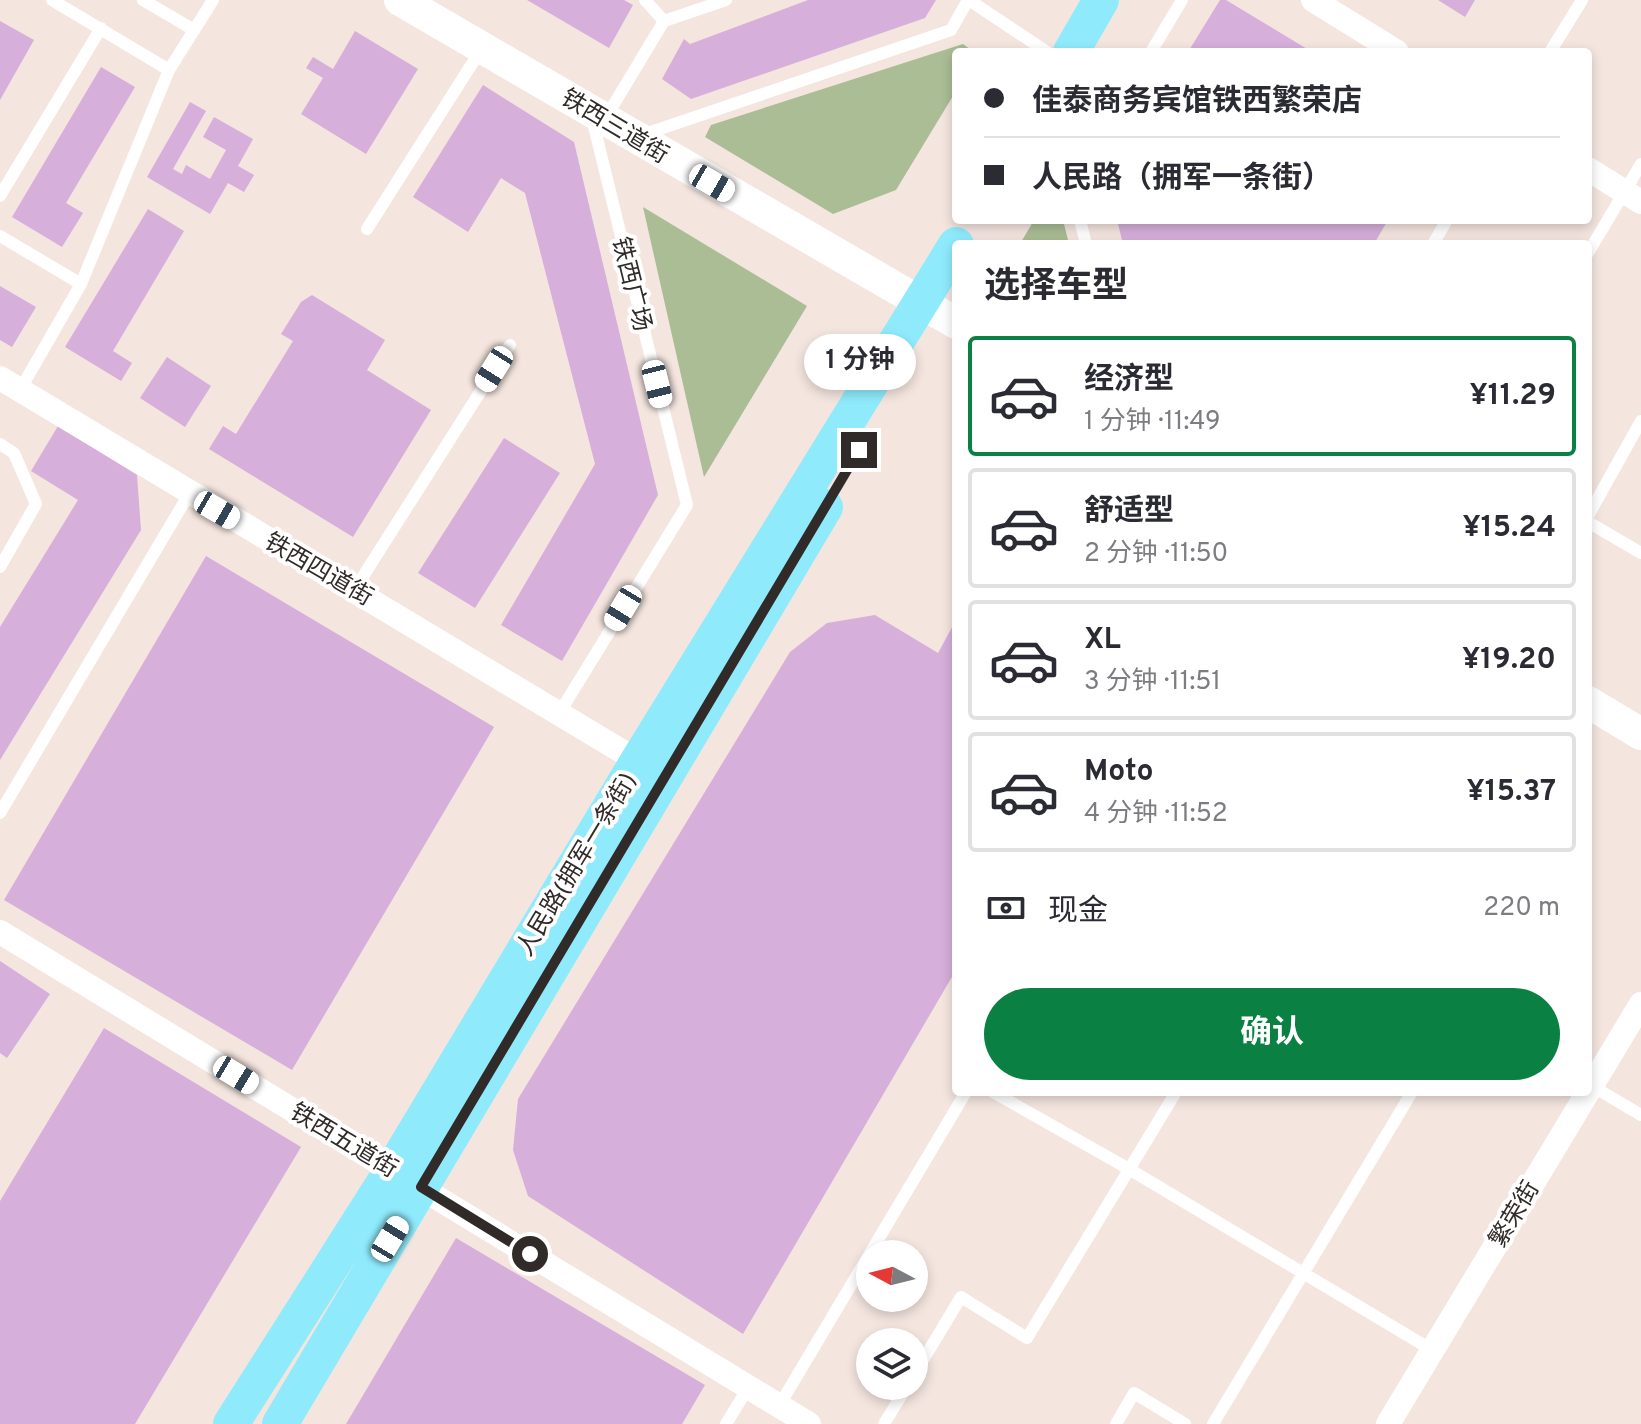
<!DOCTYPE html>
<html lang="zh">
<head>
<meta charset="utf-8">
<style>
  body { margin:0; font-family:Overpass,"Noto Sans SC",sans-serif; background:#f2f2f3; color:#2b2b33; height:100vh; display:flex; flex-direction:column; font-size:30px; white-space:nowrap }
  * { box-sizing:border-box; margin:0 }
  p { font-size:26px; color:#7c7c81 }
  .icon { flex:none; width:44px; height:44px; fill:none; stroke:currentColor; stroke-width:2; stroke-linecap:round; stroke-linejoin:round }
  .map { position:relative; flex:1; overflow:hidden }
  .sheet { position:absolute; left:952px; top:240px; width:640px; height:856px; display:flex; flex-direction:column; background:#fff; border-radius:8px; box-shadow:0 4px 12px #0003 }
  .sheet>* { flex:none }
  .hud { position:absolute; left:952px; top:48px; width:640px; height:176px; border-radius:8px; box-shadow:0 4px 12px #0003; display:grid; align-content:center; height:176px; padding:0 32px; background:#fff }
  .needle { width:52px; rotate:277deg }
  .tools { position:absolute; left:856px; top:1240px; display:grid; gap:16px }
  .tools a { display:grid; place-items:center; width:72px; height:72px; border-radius:50%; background:#fff; box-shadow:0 4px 12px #0003; font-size:40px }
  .end { position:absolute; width:36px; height:36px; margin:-18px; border:10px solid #302a28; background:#fff; box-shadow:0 0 0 4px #fff }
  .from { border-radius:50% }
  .bubble { position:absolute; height:56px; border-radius:28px; background:#fff; box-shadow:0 4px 12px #0003; font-size:26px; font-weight:700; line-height:56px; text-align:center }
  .car { position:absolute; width:24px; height:48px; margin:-24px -12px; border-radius:10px; box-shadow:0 0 6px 2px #0007; background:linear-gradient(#fff 24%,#345 0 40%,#fff 0 76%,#345 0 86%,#fff 0) }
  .hud b { display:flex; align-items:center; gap:28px; height:76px; font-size:30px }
  .hud b+b { border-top:2px solid #e1e1e2 }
  .hud i { width:20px; height:20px; background:#2b2b33 }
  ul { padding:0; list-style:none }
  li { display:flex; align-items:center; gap:24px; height:120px; margin:0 16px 12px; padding:0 16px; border:4px solid #e1e1e2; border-radius:8px }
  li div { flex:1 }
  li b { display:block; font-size:30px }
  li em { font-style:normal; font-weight:700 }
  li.on { border-color:#0b8043 }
  li>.icon { width:72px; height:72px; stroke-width:1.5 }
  h2 { padding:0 32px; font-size:36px; line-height:96px }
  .pay { display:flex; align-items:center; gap:20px; height:88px; padding:0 32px; font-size:30px }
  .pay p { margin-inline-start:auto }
  .cta { display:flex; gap:16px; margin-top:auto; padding:16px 32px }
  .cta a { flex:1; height:92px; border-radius:48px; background:#0b8043; color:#fff; font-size:32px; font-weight:700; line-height:92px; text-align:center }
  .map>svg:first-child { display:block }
  .green { fill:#aabd95 }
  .building { fill:#d6afdb }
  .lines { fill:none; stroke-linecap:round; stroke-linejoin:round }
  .service { stroke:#fff; stroke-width:12 }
  .minor { stroke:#fff; stroke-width:24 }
  .secondary { stroke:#fff; stroke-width:32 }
  .primary { stroke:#8febfc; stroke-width:36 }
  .route { stroke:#302a28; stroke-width:10 }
  .labels { text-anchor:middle; stroke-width:8; stroke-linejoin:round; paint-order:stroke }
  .street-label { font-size:24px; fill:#302a28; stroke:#fff }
</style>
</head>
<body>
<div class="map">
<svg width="1641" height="1424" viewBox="0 0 1641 1424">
  <rect width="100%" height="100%" fill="#f4e5df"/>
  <path class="green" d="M963,44L974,52H956V91L896,190L833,214L705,137L711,125Z
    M643,207L807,306L704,477Z
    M1034,220H1063L1069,244H1020Z"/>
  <path class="building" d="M527,0H624L633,5L609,48Z
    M808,0H936L925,18L691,99L662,79L684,39L690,44Z
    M1220,0H1226L1312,52H1188Z
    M1438,0H1475L1465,17Z
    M0,21L34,40L0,100Z
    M355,31L418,69L366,154L301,114L323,78L306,68L313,57L333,69Z
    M101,67L135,87L66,203L83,213L62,247L12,217Z
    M483,85L574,142L658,495L562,661L501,625L595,464L525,193L501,178L468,232L413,197Z
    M190,102L206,111L173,169L182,174L186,165L210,179L226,150L203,137L214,117L253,139L238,166L254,175L244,192L228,183L210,214L147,177Z
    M148,209L184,231L113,351L132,363L121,381L65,347Z
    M1117,220H1388L1374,244H1123Z
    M0,286L36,307L12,347L0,340Z
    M312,295L385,340L367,370L431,410L353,537L209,449L223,426L236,434L293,341L281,334L301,302Z
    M167,357L211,386L185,427L140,398Z
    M58,426L137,475L141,530L0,760V627L78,500L31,471Z
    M504,438L560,473L475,608L418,573Z
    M206,556L494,727L292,1070L4,900Z
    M875,615L938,653L956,620V970L743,1334L528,1196L513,1150L518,1099L790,652L827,623Z
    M0,961L50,994L7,1058L0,1053Z
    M104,1028L301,1147L135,1424H0V1201Z
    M456,1238L705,1385L682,1424H346Z"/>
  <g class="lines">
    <path class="service" d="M52,0L169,70
      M143,0L194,30
      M645,0L664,21
      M969,0L1047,52
      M1151,52L1182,0
      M1550,52L1582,0
      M605,119L664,21L726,0
      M642,135L951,30L968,0
      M0,196L101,28
      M1080,220L1086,244
      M367,229L482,48
      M0,236L81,284
      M1433,244L1447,220
      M1588,253L1641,164
      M20,390L81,284L169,70L213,0
      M0,444L14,453L36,504L0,567
      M1588,516L1641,421
      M1588,522L1641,553
      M355,589L510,345
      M560,712L687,505L592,118
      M0,813L189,494
      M1592,1086L1641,1115
      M993,1092L1129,1169L1432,1350
      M914,1375L961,1297L1027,1338L1176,1092
      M779,1406L966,1092
      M726,1424L748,1388
      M884,1424L907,1386
      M1116,1424L1134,1393L1185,1424
      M1213,1424L1412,1092"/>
    <path class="minor" d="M1313,0L1397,52
      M1588,169L1641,202
      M0,378L638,761
      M0,932L809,1424
      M1388,1424L1641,1004"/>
    <path class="secondary" d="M400,0L956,323
      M1588,702L1641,734"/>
    <path class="primary" d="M1071,52L1101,0
      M231,1424L393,1169L638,761L956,245
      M280,1424L825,507"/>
  </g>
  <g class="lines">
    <path class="route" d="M530,1254L421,1187L859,450"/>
  </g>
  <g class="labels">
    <g class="street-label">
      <text transform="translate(615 126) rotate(31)" y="8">铁西三道街</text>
      <text transform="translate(632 284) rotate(76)" y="8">铁西广场</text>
      <text transform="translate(319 569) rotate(30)" y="8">铁西四道街</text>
      <text transform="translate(576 864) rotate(-59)" y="8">人民路(拥军一条街)</text>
      <text transform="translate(344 1140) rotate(31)" y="8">铁西五道街</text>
      <text transform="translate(1514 1214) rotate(-59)" y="8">繁荣街</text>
    </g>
  </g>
</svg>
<div class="tools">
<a><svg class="needle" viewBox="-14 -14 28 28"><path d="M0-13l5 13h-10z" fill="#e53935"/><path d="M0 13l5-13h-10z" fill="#7c7c81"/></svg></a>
<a><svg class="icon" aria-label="layers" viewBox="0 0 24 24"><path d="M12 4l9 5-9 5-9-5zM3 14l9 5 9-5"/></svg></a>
</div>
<i class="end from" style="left:530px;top:1254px"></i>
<i class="end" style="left:859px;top:450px"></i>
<div class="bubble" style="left:804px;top:334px;width:112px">1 分钟</div>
<i class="car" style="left:712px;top:183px;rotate:120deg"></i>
<i class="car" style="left:494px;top:369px;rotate:212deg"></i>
<i class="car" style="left:657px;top:384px;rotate:166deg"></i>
<i class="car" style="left:217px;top:510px;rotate:120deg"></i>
<i class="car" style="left:623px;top:608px;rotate:211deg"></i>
<i class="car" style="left:236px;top:1075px;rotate:121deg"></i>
<i class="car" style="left:390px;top:1239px;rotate:31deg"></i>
<div class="hud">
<b><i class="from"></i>佳泰商务宾馆铁西繁荣店</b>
<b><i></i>人民路（拥军一条街）</b>
</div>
<section class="sheet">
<h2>选择车型</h2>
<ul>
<li class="on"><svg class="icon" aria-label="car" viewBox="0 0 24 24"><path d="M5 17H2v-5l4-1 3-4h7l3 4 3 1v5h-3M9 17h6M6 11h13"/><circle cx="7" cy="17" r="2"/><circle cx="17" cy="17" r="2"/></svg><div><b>经济型</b><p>1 分钟 · 11:49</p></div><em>¥11.29</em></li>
<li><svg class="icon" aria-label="car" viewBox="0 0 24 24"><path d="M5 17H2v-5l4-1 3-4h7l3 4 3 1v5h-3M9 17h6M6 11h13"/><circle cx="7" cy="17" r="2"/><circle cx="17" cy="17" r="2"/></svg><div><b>舒适型</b><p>2 分钟 · 11:50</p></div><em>¥15.24</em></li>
<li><svg class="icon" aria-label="car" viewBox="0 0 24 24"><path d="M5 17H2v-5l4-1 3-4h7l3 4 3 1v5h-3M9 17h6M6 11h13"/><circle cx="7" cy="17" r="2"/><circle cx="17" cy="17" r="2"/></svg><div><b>XL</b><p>3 分钟 · 11:51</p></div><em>¥19.20</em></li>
<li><svg class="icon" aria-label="car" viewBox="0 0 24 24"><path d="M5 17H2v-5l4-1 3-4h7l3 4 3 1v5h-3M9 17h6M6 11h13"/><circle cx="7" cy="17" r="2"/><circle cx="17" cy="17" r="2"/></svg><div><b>Moto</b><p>4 分钟 · 11:52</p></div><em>¥15.37</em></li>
</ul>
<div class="pay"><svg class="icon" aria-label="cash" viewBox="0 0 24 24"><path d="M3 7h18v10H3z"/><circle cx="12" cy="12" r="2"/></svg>现金<p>220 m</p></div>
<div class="cta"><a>确认</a></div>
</section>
</div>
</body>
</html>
